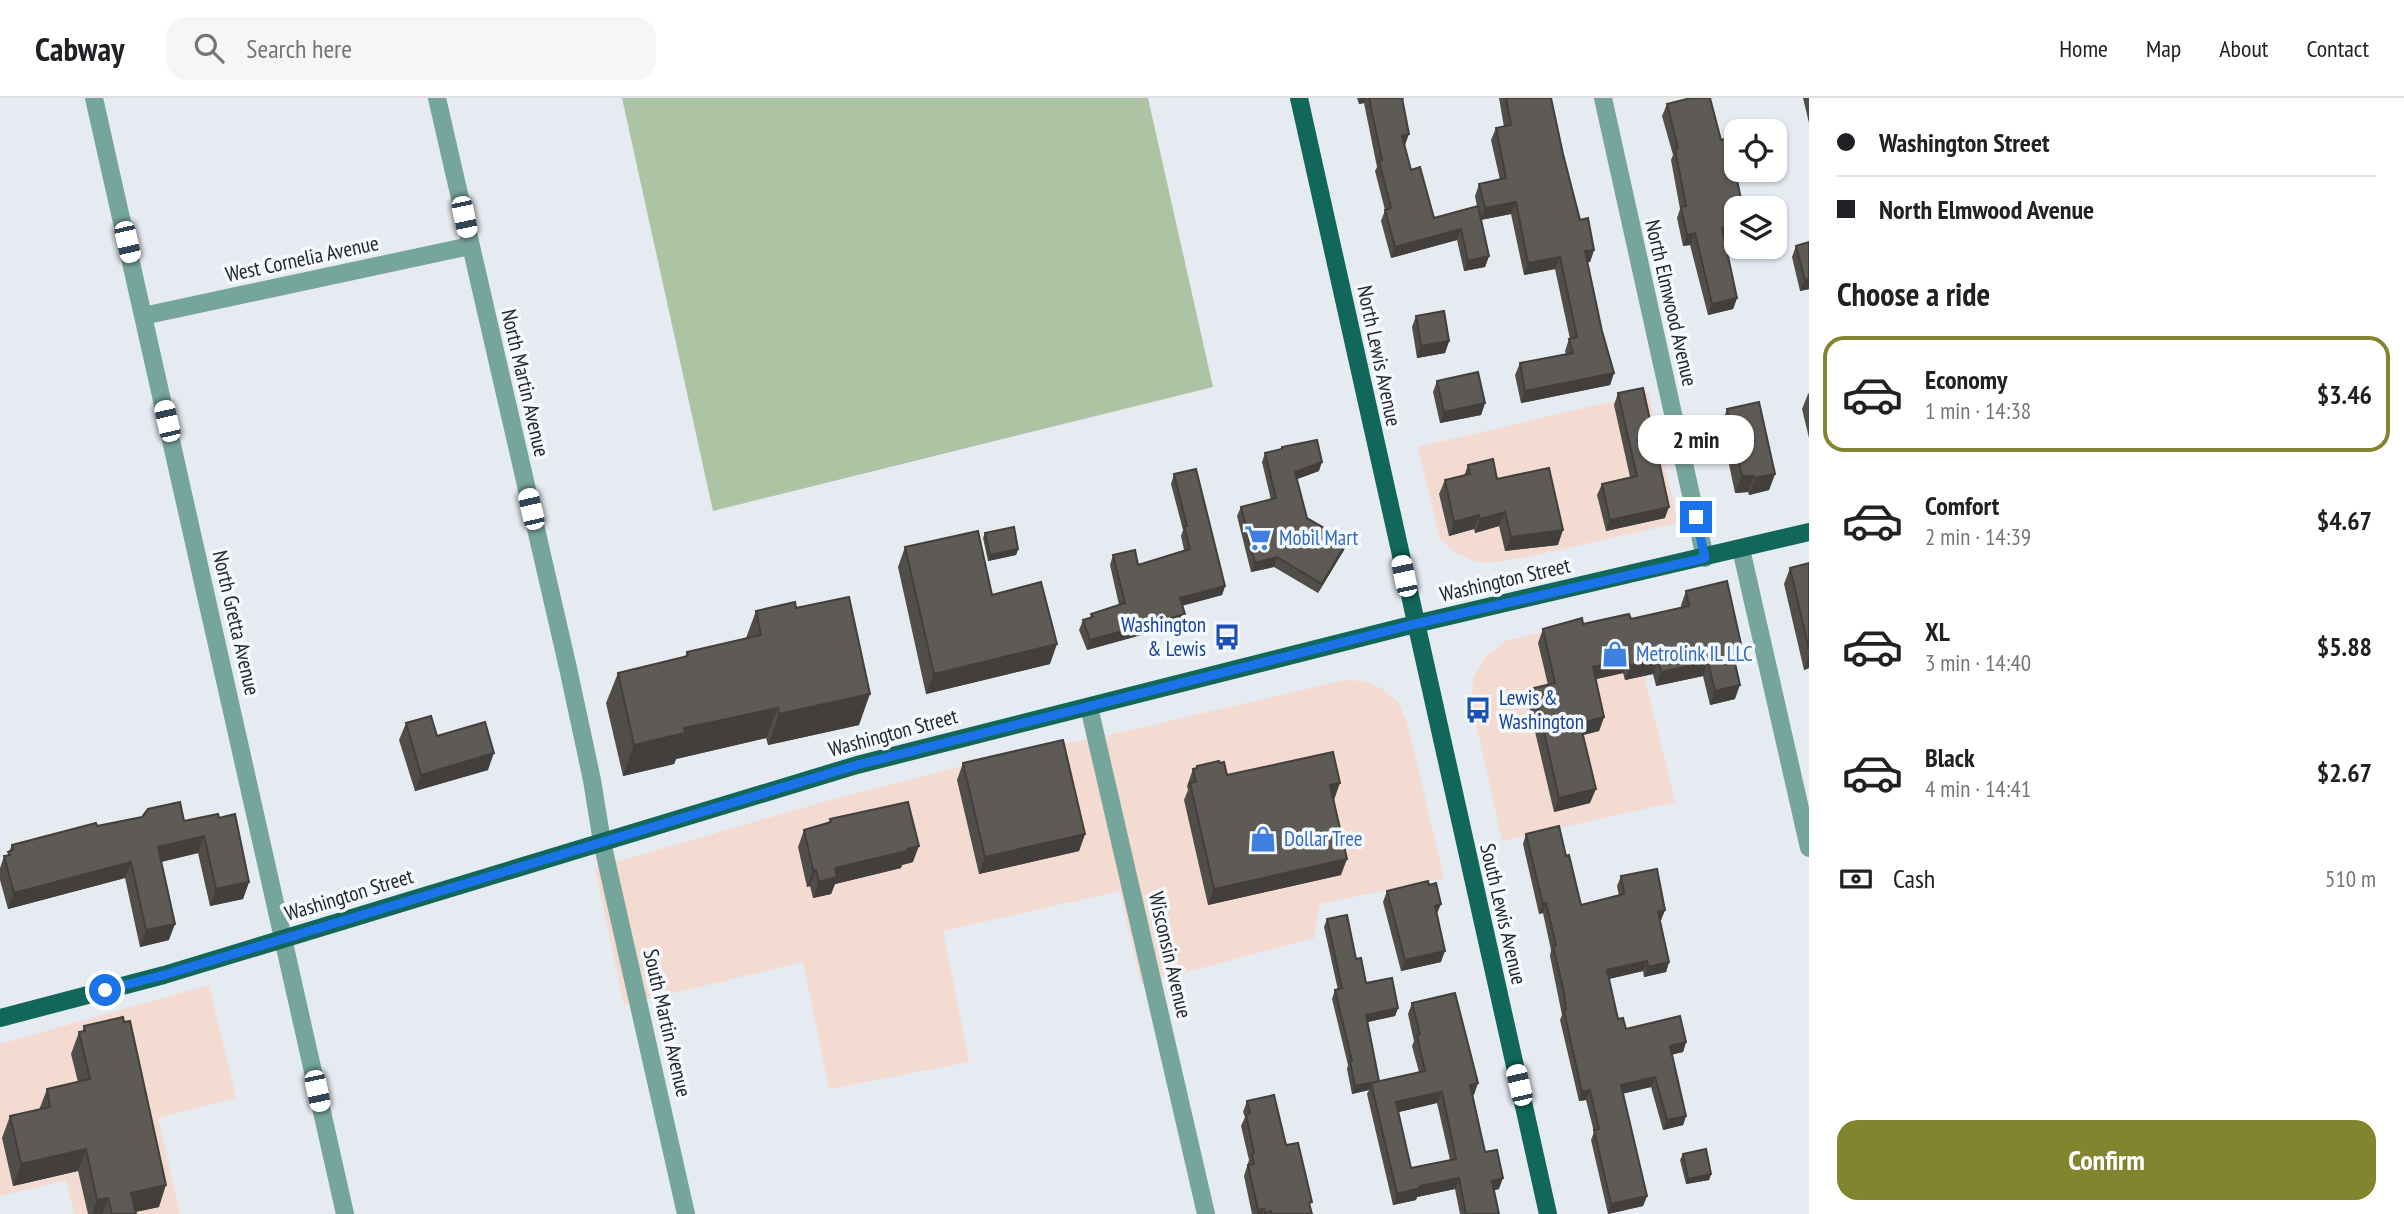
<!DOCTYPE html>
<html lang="en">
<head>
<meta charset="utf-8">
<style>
  body { margin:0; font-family:"PT Sans Narrow",sans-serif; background:#f6f6f6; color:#202124; height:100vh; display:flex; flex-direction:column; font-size:26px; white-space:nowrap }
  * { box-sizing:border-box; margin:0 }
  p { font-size:23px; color:#757577 }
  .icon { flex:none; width:38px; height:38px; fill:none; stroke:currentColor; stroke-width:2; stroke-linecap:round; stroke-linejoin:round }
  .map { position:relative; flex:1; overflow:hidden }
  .drawer { display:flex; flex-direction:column; background:#fff; width:595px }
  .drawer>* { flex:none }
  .guide { display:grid; align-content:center; height:154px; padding:0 28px; background:#fff }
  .controls { position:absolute; left:1724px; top:21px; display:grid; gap:14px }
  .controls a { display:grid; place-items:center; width:63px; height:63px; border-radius:14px; background:#fff; box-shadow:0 2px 5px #0004; font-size:35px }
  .end { position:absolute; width:32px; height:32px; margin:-16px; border:9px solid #1a73e8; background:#fff; box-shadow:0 0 0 4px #fff }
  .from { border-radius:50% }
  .bubble { position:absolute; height:49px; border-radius:21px; background:#fff; box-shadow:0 2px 5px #0004; font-size:23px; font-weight:600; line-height:49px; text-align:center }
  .car { position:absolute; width:21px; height:42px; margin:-21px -10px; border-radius:9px; box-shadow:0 0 5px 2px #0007; background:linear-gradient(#fff 24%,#345 0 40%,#fff 0 76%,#345 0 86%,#fff 0) }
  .guide b { display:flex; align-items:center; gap:24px; height:66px; font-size:26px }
  .guide b+b { border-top:2px solid #e0e0e0 }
  .guide i { width:18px; height:18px; background:#202124 }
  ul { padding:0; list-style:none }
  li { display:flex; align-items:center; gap:21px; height:116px; margin:0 14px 10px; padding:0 14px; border:4px solid transparent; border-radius:21px }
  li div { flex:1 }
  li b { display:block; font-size:26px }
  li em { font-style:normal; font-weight:600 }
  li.on { border-color:#83842e }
  li>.icon { width:63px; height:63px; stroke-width:1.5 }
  h2 { padding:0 28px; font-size:32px; line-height:84px }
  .pay { display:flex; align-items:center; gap:18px; height:77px; padding:0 28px; font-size:26px }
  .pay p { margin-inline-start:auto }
  .cta { display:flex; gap:14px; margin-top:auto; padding:14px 28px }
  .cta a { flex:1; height:80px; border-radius:21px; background:#83842e; color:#fff; font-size:28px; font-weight:600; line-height:80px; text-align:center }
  header { display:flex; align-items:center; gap:42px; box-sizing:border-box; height:98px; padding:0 35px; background:#fff; border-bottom:2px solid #e0e0e0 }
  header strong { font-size:33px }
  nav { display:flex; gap:38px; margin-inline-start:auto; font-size:24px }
  .search { width:490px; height:63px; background:#f6f6f6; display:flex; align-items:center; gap:18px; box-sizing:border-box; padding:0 24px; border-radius:21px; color:#757577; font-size:26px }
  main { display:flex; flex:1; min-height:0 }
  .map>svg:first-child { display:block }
  .commercial { fill:#f4dbd2 }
  .green { fill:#adc4a4 }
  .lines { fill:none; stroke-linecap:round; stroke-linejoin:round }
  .minor { stroke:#76a59b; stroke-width:18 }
  .major { stroke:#10675a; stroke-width:18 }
  .wall { fill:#514d49; fill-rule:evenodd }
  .shaded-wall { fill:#423f3c }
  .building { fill:#5e5a55; stroke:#423f3c; stroke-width:2; fill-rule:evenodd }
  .route { stroke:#1a73e8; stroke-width:9 }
  .labels { text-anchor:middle; stroke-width:7; stroke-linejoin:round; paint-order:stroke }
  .street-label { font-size:21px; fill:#252729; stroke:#f4f9ff }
  .shop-label { font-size:21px; fill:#366cbe; stroke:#f4f9ff; text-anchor:start }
  .transit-label { font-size:21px; fill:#164399; stroke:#f4f9ff; text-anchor:end }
</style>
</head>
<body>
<header>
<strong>Cabway</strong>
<div class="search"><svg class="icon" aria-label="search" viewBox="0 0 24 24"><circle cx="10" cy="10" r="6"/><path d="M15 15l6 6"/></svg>Search here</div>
<nav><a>Home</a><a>Map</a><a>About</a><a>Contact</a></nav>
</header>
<main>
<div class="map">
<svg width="1809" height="1116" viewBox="0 0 1809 1116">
  <rect width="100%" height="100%" fill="#e6ebf1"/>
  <path class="commercial" d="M1648,295L1678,425L1528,459L1487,465L1471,462L1454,454L1440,441L1418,349Z
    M1629,515L1675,704L1502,743L1472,606L1473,580L1485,559L1505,543Z
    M1345,582L1363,583L1381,590L1398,604L1407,624L1444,780L1320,806L1314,840L1141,886L1120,793L943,833L969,964L829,991L803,864L624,907L595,770L830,702L962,668L1140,630Z
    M209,887L236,1000L158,1020L180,1116H74L66,1082L0,1098V946Z"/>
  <path class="green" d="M622,0H1148L1213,289L713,413Z"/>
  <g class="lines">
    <path class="minor" d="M94,0L345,1116
      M437,0L568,570L592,682L602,744L686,1116
      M1603,0L1705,460
      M143,218L470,148
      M1741,451L1809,750
      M1089,609L1206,1116"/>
    <path class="major" d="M1299,0L1548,1116
      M0,920L164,877L857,667L1415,526L1809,434"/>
  </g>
  <path class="wall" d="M1357,0H1404L1403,3L1405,47L1411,72L1434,120L1477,108L1475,98L1479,86L1500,82L1491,42L1496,30L1504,29L1499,0H1551L1563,56L1580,122L1594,152L1590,164H1587L1602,233L1614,275L1610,287L1521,305L1515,277L1520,265L1566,256L1565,253L1569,241H1570L1555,171L1524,177L1511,116L1481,122L1489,158L1485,169L1464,173L1457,142L1391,160L1381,123L1385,112L1375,73L1377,69L1364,5L1359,6Z
    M1803,0H1809V25Z
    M1667,6L1736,110V137L1724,140L1737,200L1733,211L1708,217L1690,147L1683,148L1677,120L1680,111L1671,62L1673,57L1662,18Z
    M1796,148L1809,191L1800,193L1792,159Z
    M1416,218L1449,243L1445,255L1417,260L1412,229Z
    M1437,283L1485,305L1481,317L1440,325L1433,294Z
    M1618,295L1665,420L1606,433L1597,397L1602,386L1630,379L1614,307Z
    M1809,295V340L1802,311L1808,296Z
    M1727,311L1775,376L1769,392L1749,397L1748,394L1735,395L1721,328Z
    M1282,349L1319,373L1297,381L1307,420L1347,443L1344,452L1318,495L1274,469L1251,474L1237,418L1241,409L1271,402L1262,364L1265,355L1281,352Z
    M1468,367L1497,381L1558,447L1505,453L1499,428L1475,435L1474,431L1449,438L1439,396L1445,382L1464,378Z
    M1174,376L1225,488L1222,497L1182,508L1185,516L1181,526L1087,552L1079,532L1083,522L1090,520L1091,516L1119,507L1110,467L1113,457L1138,467L1184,452L1181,438L1183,432L1171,386Z
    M985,435L1018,451L1016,457L988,463L983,440Z
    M905,449L992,497L1050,566L926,596L898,469Z
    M1809,465V570L1804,572L1784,486L1790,470Z
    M1686,493L1741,546L1736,560H1734L1735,601L1710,607L1703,578L1656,588L1653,576L1625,582L1623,575L1596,581L1604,619L1599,633L1583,637L1590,705L1554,714L1528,604L1534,590L1548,587L1538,545L1543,531L1631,521L1681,509V507Z
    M796,510L859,627L768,647L766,640L676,661L674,666L623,678L606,605L618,575L685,559L687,554L746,540L756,513Z
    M406,625L437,638L488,672L415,693L399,642Z
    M963,665L1085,736L1079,753L979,776L957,682Z
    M1197,668L1227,677L1334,702L1341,777L1208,807L1184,702L1188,692L1187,688L1193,671L1196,670Z
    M219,720L249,784L243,801L210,808L198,755L161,764L169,842L140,849L125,780L8,811L0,782V770L4,758H7L12,747L97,728L184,723Z
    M830,721L913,764L902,767L901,770L835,786L831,796L813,800L810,788L807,789L798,749L804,732L829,725Z
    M1526,736L1566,758L1581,807L1619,798L1617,788L1621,778L1665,812L1661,822H1659L1669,864L1666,874L1644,879L1643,873L1609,881L1618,921L1626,931L1686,944L1683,954L1672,956L1686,1018L1683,1027L1663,1032L1651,989L1623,995L1647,1098L1643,1108L1608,1116L1591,1042L1594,1034L1586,1002L1579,1003L1560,922L1562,917L1550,858L1551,852L1543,815L1539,816L1523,746Z
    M1387,793L1437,817L1441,864L1401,873L1383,804Z
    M1327,821L1356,861L1366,885L1398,910L1395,918L1368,924L1379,983L1419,974L1412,948L1414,943L1408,916L1412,905L1478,985L1473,997L1485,1054L1499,1091L1494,1092L1499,1116H1460L1455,1091L1417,1099L1416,1102L1393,1107L1367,996L1369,992L1352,996L1347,971L1348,967L1332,901L1335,892H1338L1324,829ZM1437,1005L1450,1062L1411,1070L1398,1014Z
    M84,928L159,1109L135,1114L136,1116H88L78,1073L13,1088L2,1040L10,1018L39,1012L47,991L78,984L71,956L79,934H82Z
    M1247,1003L1286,1047L1312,1116H1252L1244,1078L1249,1062L1241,1028L1245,1019L1243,1014Z
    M1683,1056L1711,1076L1709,1082L1686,1086L1680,1062Z"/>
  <path class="shaded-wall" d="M1361,0H1366L1364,5L1359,6Z
    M1409,36L1405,47L1398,48L1402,38Z
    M1516,104L1511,116L1480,122L1485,110Z
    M1736,127V137L1718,141L1722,130Z
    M1461,131L1457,142L1391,160L1395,149Z
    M1695,135L1690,147L1683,148L1687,137Z
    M1594,152L1590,164L1581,165L1585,153Z
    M1489,158L1485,169L1464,173L1468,163Z
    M1560,159L1555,171L1524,177L1528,165Z
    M1809,181V191L1800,193L1805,182Z
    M1737,200L1733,211L1708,217L1712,206Z
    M1449,243L1445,255L1417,260L1421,248Z
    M1614,275L1610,287L1521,305L1525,293Z
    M1485,305L1481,317L1440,325L1444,314Z
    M1322,364L1319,373L1292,383L1295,374Z
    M1775,376L1769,392L1749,397L1755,380Z
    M1742,378H1754L1748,394L1735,395Z
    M1669,409L1665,420L1606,433L1610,422Z
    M1505,414L1499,428L1475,435L1480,421Z
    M1479,417L1474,431L1449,438L1454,424Z
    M1563,432L1558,447L1505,453L1511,439Z
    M1347,443L1344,452L1318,495L1322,486Z
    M1018,451L1016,457L988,463L990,457Z
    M1277,459L1274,469L1251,474L1255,465Z
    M1225,488L1222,497L1176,509L1180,500Z
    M1185,516L1181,526L1087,552L1090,542Z
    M1057,546L1050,566L926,596L934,576Z
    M1741,546L1736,560L1726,562L1731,548Z
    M1809,557V570L1804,572Z
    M1628,561L1623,575L1588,583L1593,569Z
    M1658,562L1653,576L1625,582L1630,568Z
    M1708,564L1703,578L1656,588L1661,574Z
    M1740,587L1735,601L1710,607L1715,593Z
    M870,596L859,627L768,647L779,616Z
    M778,610L766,640L676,661L674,666L623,678L634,647L684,630Z
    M1604,619L1599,633L1575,639L1580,625Z
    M494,655L488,672L415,693L421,677Z
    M1340,685L1334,702L1324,704L1330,687Z
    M1596,691L1590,705L1554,714L1559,700Z
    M1085,736L1079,753L979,776L985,759Z
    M204,738L198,755L152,766L158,749Z
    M919,748L913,764L902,767L901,770L835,786L831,796L813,800L819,784L835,770Z
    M1347,761L1341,777L1208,807L1214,791Z
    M131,764L125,780L8,811L14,795Z
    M813,772H816L810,788L807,789Z
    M249,784L243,801L210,808L216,791Z
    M1546,805L1543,815L1539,816L1543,806Z
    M1441,806L1436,818L1435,808Z
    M1665,812L1661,822L1654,823L1658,814Z
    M175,826L169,842L140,849L146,832Z
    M1445,853L1441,864L1401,873L1405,862Z
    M1647,863L1643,873L1604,882L1607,872Z
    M1669,864L1666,874L1644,879L1648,869Z
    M1398,910L1395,918L1363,925L1366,917Z
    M1686,944L1683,954L1667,958L1670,948Z
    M1655,979L1651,989L1618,997L1621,987Z
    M1379,983L1371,985L1369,992L1352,996L1355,988Z
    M1478,985L1474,997L1466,998L1470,987Z
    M1590,992L1586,1002L1579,1003L1582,994Z
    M1442,994L1437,1005L1391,1016L1396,1004Z
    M1686,1018L1683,1027L1663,1032L1667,1022Z
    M86,1051L78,1073L13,1088L21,1066Z
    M1711,1076L1709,1082L1686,1086L1688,1081Z
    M1459,1080L1455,1091L1417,1099L1416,1102L1393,1107L1397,1096L1420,1088Z
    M1503,1080L1499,1091L1488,1094L1492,1083Z
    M166,1087L159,1109L126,1116L131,1095Z
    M1647,1098L1643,1108L1608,1116L1611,1106Z
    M108,1100L102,1116H92L97,1102Z
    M1264,1111L1262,1116H1257L1258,1112Z"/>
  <path class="building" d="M1369,0H1402L1409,36L1402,38L1411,72L1420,69L1434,120L1478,108L1489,158L1468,163L1461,131L1395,149L1385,112L1391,110L1379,63L1382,62Z
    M1506,0H1551L1563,56L1580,122L1588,120L1594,152L1585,153L1602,233L1614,275L1525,293L1520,265L1573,255L1569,241L1577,239L1560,159L1528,165L1516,104L1485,110L1479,86L1506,80L1496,30L1511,27Z
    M1691,0H1710L1721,42L1728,40L1743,110H1736V127L1722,130L1737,200L1712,206L1695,135L1687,137L1681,109L1686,108L1675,51L1678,50L1667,6Z
    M1809,144V181L1805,182L1796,148Z
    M1444,213L1449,243L1421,248L1416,218Z
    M1478,274L1485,305L1444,314L1437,283Z
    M1643,290L1669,409L1610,422L1602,386L1637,378L1618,295Z
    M1759,304L1775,376L1755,380L1754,378H1742L1727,311Z
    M1317,342L1322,364L1295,374L1307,420L1347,443L1322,486L1277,459L1255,465L1241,409L1276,400L1265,355L1282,351V349Z
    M1493,361L1497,381L1549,370L1563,432L1511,439L1505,414L1480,421L1479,417L1454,424L1445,382L1470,376L1468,367Z
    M1196,371L1225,488L1180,500L1185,516L1090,542L1083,522L1093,519L1091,516L1125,505L1113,457L1135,452L1138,467L1190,451L1184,428H1187L1174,376Z
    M1014,429L1018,451L990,457L985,435Z
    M978,433L992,497L1041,484L1057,546L934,576L905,449Z
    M1809,465V552L1790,470Z
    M1727,483L1741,546L1731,548L1740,587L1715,593L1708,564L1661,574L1658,562L1630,568L1628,561L1593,569L1604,619L1580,625L1596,691L1559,700L1534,590L1555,585L1543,531L1582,520L1583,526L1629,516L1631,521L1689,508L1686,493Z
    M849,499L870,596L779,616L778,610L684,630L685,635L634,647L618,575L688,558L687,554L761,537L756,513L795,504L796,510Z
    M431,618L437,638L485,624L494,655L421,677L406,625Z
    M1063,642L1085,736L985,759L963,665Z
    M1333,654L1340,685L1330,687L1347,761L1214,791L1190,685L1196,684L1193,671L1197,670V668L1219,663L1220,665L1224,664L1227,677Z
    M180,704L184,723L218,716L219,720L235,716L249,784L216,791L204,738L158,749L175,826L146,832L131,764L14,795L4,758L10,757L8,754L13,752L12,747L96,725L97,728L142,719L148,711Z
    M908,704L919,748L907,751V753L835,770L837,779L819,784L816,772H813L804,732L831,724L830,721Z
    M1559,728L1566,758L1569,757L1581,807L1624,796L1621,778L1657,771L1665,812L1658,814L1669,864L1648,869L1647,863L1607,872L1618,921L1623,920L1626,931L1680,918L1686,944L1670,948L1686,1018L1667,1022L1655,979L1621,987L1647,1098L1611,1106L1594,1032L1599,1031L1590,992L1582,994L1564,913L1566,912L1564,894L1553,848L1556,847L1546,805L1543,806L1526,736Z
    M1428,783L1429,787L1436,785L1441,806L1435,808L1445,853L1405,862L1387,793Z
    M1347,817L1356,861L1361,860L1366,885L1392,880L1398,910L1366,917L1379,983L1355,988L1350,963H1352L1335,892L1342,890L1327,821Z
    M1455,895L1478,985L1470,987L1485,1054L1497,1052L1503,1080L1492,1083L1499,1116H1466L1459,1080L1420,1088V1090L1397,1096L1371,985L1425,973L1417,937L1420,936L1412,905ZM1442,994L1456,1061L1411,1070L1396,1004Z
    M123,919L124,924L130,923L166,1087L131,1095L136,1116H112L108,1100L97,1102L86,1051L21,1066L10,1018L50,1009L47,991L90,981L79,934L85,933L84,928Z
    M1274,997L1286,1047L1298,1045L1312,1104L1309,1105L1312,1116H1272L1271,1113L1265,1115L1264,1111L1258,1112L1248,1067L1254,1066L1252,1056L1254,1055L1246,1017L1250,1015L1247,1003Z
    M1706,1051L1711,1076L1688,1081L1683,1056Z"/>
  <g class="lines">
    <path class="route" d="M105,892L164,877L857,667L1415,526L1705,460L1696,419"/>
  </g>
  <defs>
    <g id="supermarket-bare" transform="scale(2.1)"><path d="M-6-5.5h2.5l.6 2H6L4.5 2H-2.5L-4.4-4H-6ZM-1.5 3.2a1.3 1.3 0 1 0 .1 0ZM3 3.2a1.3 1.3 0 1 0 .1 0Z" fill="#3f7fe0" stroke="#f4f9ff" stroke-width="2.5" paint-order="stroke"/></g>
    <g id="bus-bare" transform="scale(2.1)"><path d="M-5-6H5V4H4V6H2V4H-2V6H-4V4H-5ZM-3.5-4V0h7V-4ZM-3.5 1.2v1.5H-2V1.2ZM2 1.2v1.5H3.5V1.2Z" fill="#1a4fb4" stroke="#f4f9ff" stroke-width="2.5" paint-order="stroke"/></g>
    <g id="shop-bare" transform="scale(2.1)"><path d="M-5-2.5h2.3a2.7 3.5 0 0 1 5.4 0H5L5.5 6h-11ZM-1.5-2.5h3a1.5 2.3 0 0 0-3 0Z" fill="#3f7fe0" stroke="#f4f9ff" stroke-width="2.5" paint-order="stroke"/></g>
  </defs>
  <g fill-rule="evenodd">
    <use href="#supermarket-bare" x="1258" y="440"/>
    <use href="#bus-bare" x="1227" y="539"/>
    <use href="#shop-bare" x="1615" y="556"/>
    <use href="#bus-bare" x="1478" y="612"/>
    <use href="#shop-bare" x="1263" y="741"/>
  </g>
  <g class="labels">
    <g class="street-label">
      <text transform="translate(302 161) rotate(-12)" y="7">West Cornelia Avenue</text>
      <text transform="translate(1671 205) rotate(77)" y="7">North Elmwood Avenue</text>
      <text transform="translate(1379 258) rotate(78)" y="7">North Lewis Avenue</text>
      <text transform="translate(525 285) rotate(77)" y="7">North Martin Avenue</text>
      <text transform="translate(1505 482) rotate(-13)" y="7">Washington Street</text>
      <text transform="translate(236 525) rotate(77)" y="7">North Gretta Avenue</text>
      <text transform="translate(893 635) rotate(-15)" y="7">Washington Street</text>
      <text transform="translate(349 797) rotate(-17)" y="7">Washington Street</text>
      <text transform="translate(1503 816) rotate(77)" y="7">South Lewis Avenue</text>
      <text transform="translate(1170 857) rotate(77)" y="7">Wisconsin Avenue</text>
      <text transform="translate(667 925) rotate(77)" y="7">South Martin Avenue</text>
    </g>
    <g class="shop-label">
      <text x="1279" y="447">Mobil Mart</text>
      <text x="1636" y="563">Metrolink IL LLC</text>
      <text x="1284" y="748">Dollar Tree</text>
    </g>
    <g class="transit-label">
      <text x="1206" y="534">Washington<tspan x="1206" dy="24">&amp; Lewis</tspan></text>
      <text x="1499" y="607" text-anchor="start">Lewis &amp;<tspan x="1499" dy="24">Washington</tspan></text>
    </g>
  </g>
</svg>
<div class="controls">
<a><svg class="icon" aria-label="locate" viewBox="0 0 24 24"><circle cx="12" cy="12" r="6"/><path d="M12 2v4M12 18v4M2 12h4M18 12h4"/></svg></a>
<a><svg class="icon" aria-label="layers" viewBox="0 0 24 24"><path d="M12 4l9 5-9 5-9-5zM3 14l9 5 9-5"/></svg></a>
</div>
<i class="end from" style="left:105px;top:892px"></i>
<i class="end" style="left:1696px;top:419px"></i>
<div class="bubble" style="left:1638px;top:317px;width:116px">2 min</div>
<i class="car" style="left:464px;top:119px;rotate:168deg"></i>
<i class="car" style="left:127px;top:144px;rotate:167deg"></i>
<i class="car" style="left:167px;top:323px;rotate:347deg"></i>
<i class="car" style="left:531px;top:411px;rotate:347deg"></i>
<i class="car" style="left:1404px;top:478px;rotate:348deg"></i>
<i class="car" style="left:1519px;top:987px;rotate:347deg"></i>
<i class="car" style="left:317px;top:993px;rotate:168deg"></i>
</div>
<section class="drawer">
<div class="guide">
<b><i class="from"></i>Washington Street</b>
<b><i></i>North Elmwood Avenue</b>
</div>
<h2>Choose a ride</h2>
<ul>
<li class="on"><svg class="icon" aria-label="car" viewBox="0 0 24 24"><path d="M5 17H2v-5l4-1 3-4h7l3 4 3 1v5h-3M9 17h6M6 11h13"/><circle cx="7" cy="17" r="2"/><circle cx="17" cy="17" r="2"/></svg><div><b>Economy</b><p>1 min · 14:38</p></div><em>$3.46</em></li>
<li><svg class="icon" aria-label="car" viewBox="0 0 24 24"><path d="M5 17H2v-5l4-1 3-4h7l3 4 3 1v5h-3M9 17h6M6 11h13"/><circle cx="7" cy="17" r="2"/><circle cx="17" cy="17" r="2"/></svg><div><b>Comfort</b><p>2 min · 14:39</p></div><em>$4.67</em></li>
<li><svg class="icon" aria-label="car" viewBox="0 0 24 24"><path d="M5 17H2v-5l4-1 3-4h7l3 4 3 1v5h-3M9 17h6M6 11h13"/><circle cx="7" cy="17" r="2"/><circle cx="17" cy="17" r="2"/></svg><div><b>XL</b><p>3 min · 14:40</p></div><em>$5.88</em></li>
<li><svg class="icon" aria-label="car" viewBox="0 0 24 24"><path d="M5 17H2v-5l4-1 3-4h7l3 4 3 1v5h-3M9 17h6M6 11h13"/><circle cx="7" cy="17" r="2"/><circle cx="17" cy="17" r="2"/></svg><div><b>Black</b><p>4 min · 14:41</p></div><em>$2.67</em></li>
</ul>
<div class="pay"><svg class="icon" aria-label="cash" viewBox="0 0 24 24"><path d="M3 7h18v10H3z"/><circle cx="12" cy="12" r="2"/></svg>Cash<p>510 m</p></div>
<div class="cta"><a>Confirm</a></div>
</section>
</main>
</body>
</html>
